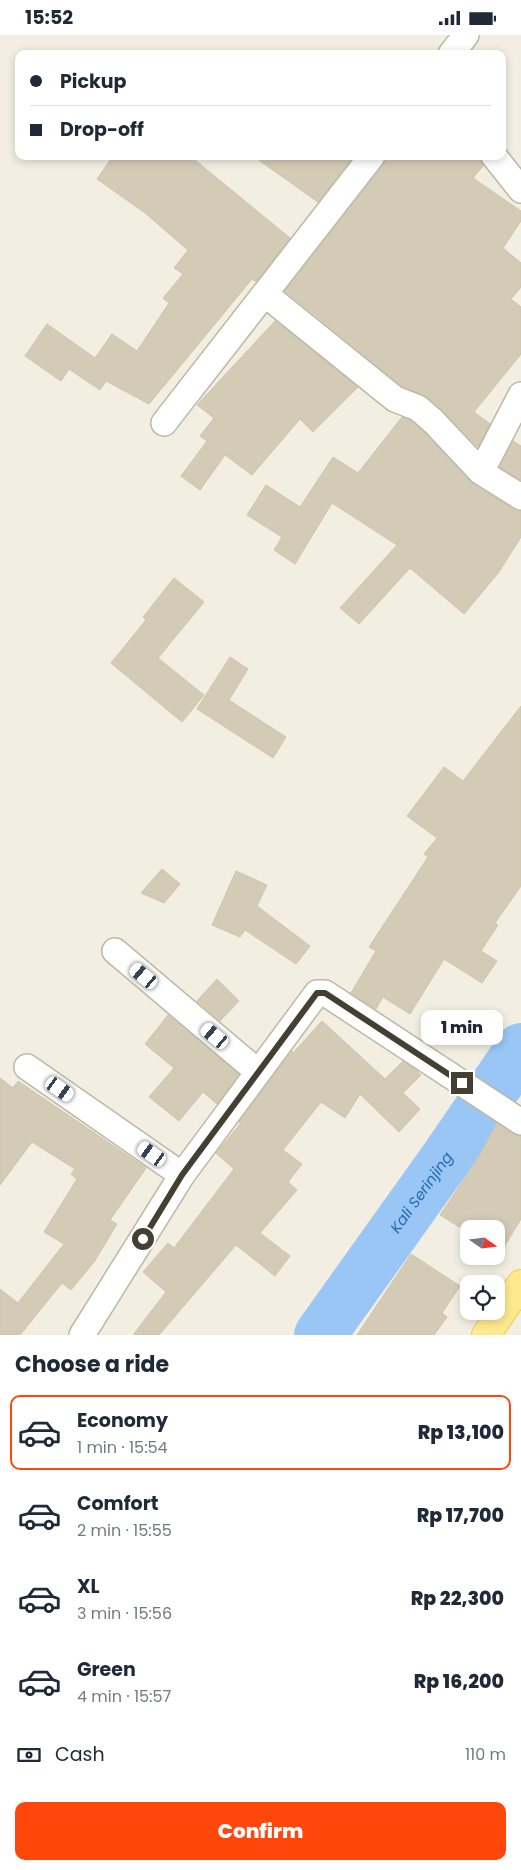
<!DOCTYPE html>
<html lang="en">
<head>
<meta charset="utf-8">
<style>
  body { margin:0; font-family:Poppins,sans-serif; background:#f6f6f7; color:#1f2937; height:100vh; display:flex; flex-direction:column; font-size:19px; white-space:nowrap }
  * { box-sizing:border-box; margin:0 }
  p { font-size:16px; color:#747a83 }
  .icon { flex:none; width:28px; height:28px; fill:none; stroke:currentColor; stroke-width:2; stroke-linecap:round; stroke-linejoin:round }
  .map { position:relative; height:1300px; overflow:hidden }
  .panel { display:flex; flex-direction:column; background:#fff; flex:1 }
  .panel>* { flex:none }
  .banner { position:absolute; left:15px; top:15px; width:491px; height:110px; border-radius:10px; box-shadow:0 2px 8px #0003; display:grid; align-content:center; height:110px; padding:0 15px; background:#fff }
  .needle { width:32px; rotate:104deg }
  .fabs { position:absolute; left:460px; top:1185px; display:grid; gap:10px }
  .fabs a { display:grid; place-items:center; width:45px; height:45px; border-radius:10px; background:#fff; box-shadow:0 2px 8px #0003; font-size:25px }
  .end { position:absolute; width:22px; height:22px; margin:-11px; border:6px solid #443f32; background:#fff; box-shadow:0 0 0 2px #fff }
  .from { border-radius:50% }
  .bubble { position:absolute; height:35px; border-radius:10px; background:#fff; box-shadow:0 2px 8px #0003; font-size:16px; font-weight:800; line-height:35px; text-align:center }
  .car { position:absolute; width:15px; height:30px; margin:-15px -8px; border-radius:6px; box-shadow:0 0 4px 1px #0007; background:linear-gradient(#fff 24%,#345 0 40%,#fff 0 76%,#345 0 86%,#fff 0) }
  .banner b { display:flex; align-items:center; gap:18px; height:48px; font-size:19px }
  .banner b+b { border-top:1px solid #e0e1e3 }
  .banner i { width:12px; height:12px; background:#1f2937 }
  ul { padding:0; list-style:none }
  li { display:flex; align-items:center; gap:15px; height:75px; margin:0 10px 8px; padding:0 5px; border:2px solid transparent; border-radius:10px }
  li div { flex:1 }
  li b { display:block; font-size:19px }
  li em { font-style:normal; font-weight:800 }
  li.on { border-color:#ff470c }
  li>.icon { width:45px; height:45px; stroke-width:1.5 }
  h2 { padding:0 15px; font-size:22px; line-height:60px }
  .pay { display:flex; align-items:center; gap:12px; height:55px; padding:0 15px; font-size:19px }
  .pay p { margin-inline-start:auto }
  .action { display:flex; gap:10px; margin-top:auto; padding:10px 15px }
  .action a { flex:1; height:58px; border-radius:10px; background:#ff470c; color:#fff; font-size:20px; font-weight:800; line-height:58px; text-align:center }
  .status { display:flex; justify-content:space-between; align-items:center; height:35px; padding:0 25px; background:#fff; direction:ltr }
  .status svg { height:14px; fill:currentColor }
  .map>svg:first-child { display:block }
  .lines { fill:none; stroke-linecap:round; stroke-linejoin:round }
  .river { stroke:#99c6f4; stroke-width:52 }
  .building { fill:#d4cbb7; stroke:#d0c4a9 }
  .street-casing { stroke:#beb7a4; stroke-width:28 }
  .primary-casing { stroke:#ebcc57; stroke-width:30 }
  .street { stroke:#fff; stroke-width:25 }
  .primary { stroke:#ffe98e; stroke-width:28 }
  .route { stroke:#443f32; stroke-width:6 }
  .labels { text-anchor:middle; stroke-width:4; stroke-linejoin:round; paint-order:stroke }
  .water-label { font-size:15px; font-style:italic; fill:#266bb5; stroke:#fff }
</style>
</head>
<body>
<div class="status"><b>15:52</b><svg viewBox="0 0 49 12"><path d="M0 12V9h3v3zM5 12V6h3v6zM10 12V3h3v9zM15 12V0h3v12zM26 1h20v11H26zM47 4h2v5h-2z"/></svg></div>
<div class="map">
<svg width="521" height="1300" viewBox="0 0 521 1300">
  <rect width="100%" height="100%" fill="#f2efe2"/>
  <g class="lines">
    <path class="river" id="s1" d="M320,1300L447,1122L521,1014"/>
  </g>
  <path class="building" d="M113,121H190L290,203L256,247L252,244L149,369L106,346L100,355L69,334L61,346L25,321L47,289L95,323L112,299L137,316L169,268L163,263L183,239L174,233L188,215L145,178L97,144Z
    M253,121H354L318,167Z
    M386,121H480L483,131L473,143L521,176V186L503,213L521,228V252L511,264L521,272V319L474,377L490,389L478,412L427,362L402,351L285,256L383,130Z
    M275,286L358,352L313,397L300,384L252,440L225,420L200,455L181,441L207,406L200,401L214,383L197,370Z
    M402,382L410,385L423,396L473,449L513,474L521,476V502L499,537L464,579L410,533L359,589L340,573L397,510L332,468L295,529L274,515L282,502L247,480L266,450L300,472L333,422L358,438Z
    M513,406L521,411V445L500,432Z
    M174,543L204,567L158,623L204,660L182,687L111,628L146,585L143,582Z
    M230,622L248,634L229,665L286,702L273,723L197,674Z
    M521,671V851L495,888L498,890L481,916L497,926L482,948L444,924L410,979L383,962L376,974L351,958L376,916L369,912L428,822L424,819L437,803L407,781L444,732L463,746Z
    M162,834L180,849L164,868L141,858Z
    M236,836L267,850L257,871L310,911L296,929L245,895L240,902L212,890Z
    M217,944L239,966L220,986L197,966Z
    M168,980L239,1039L217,1069L203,1057L179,1086L149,1062L174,1033L145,1009Z
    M322,986L385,1044L403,1026L417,1036L421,1040L403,1058L420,1074L399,1097L360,1059L345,1083L321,1067L283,1115L302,1129L288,1147L297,1155L260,1198L290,1221L275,1241L236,1210L159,1300H133L166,1257L143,1237L168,1208L174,1213L234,1134L216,1118L241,1088L239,1087L292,1016L293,1018Z
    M0,1043L13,1053L18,1046L146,1133L110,1185L117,1189L94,1227L71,1255L62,1248L20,1300H0V1254L18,1268L64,1209L44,1197L77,1144L71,1139L75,1134L32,1107L0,1150Z
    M497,1088L513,1099L521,1101V1184L501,1217L496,1214V1194H469V1198L440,1180L478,1123Z
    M411,1219L460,1251L442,1278L447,1282L434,1300H357Z"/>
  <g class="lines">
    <g class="street-casing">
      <path id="street" d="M451,19L466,0
        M494,121L521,155
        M265,259L395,364L418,373L433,386L481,437L521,462
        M164,388L372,121
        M481,437L521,360
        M115,916L258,1037
        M27,1032L182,1140
        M82,1300L182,1140L317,958H325L521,1087"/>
    </g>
    <g class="primary-casing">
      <path id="primary" d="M486,1300L521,1249"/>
    </g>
    <use href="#street" class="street"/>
    <use href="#primary" class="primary"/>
  </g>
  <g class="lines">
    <path class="route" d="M143,1204L182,1140L317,958H325L462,1048"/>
  </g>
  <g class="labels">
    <g class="water-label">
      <text dy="5" stroke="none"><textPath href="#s1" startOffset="175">Kali Serinjing</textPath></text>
    </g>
  </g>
</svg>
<div class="fabs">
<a><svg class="needle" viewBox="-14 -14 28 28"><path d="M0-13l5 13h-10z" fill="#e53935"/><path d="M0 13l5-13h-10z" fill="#747a83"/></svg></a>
<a><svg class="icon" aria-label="locate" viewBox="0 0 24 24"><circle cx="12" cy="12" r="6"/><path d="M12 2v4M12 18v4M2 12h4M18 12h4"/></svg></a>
</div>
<i class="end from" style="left:143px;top:1204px"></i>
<i class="end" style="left:462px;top:1048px"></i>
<div class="bubble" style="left:421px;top:975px;width:82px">1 min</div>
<i class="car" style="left:144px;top:941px;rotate:310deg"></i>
<i class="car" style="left:215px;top:1001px;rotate:310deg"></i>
<i class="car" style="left:60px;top:1054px;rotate:125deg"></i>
<i class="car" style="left:152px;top:1119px;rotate:305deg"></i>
<div class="banner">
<b><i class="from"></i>Pickup</b>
<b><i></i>Drop-off</b>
</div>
</div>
<section class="panel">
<h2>Choose a ride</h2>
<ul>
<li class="on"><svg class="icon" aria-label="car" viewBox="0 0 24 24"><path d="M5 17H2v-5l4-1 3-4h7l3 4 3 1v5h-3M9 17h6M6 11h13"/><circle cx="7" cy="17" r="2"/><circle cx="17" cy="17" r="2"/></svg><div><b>Economy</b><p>1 min · 15:54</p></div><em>Rp 13,100</em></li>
<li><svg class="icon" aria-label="car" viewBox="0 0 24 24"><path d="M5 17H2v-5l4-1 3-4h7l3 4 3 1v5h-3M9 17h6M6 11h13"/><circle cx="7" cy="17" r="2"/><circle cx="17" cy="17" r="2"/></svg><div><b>Comfort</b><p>2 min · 15:55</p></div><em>Rp 17,700</em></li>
<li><svg class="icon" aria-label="car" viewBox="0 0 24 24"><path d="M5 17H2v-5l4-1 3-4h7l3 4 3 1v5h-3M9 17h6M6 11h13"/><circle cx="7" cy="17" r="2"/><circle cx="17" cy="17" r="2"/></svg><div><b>XL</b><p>3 min · 15:56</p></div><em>Rp 22,300</em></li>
<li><svg class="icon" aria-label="car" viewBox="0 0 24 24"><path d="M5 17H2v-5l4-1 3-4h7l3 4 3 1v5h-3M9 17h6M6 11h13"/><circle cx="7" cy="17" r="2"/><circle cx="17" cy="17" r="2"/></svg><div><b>Green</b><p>4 min · 15:57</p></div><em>Rp 16,200</em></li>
</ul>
<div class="pay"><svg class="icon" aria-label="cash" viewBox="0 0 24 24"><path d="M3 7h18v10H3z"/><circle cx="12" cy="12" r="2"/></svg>Cash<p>110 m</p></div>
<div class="action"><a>Confirm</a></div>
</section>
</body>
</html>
